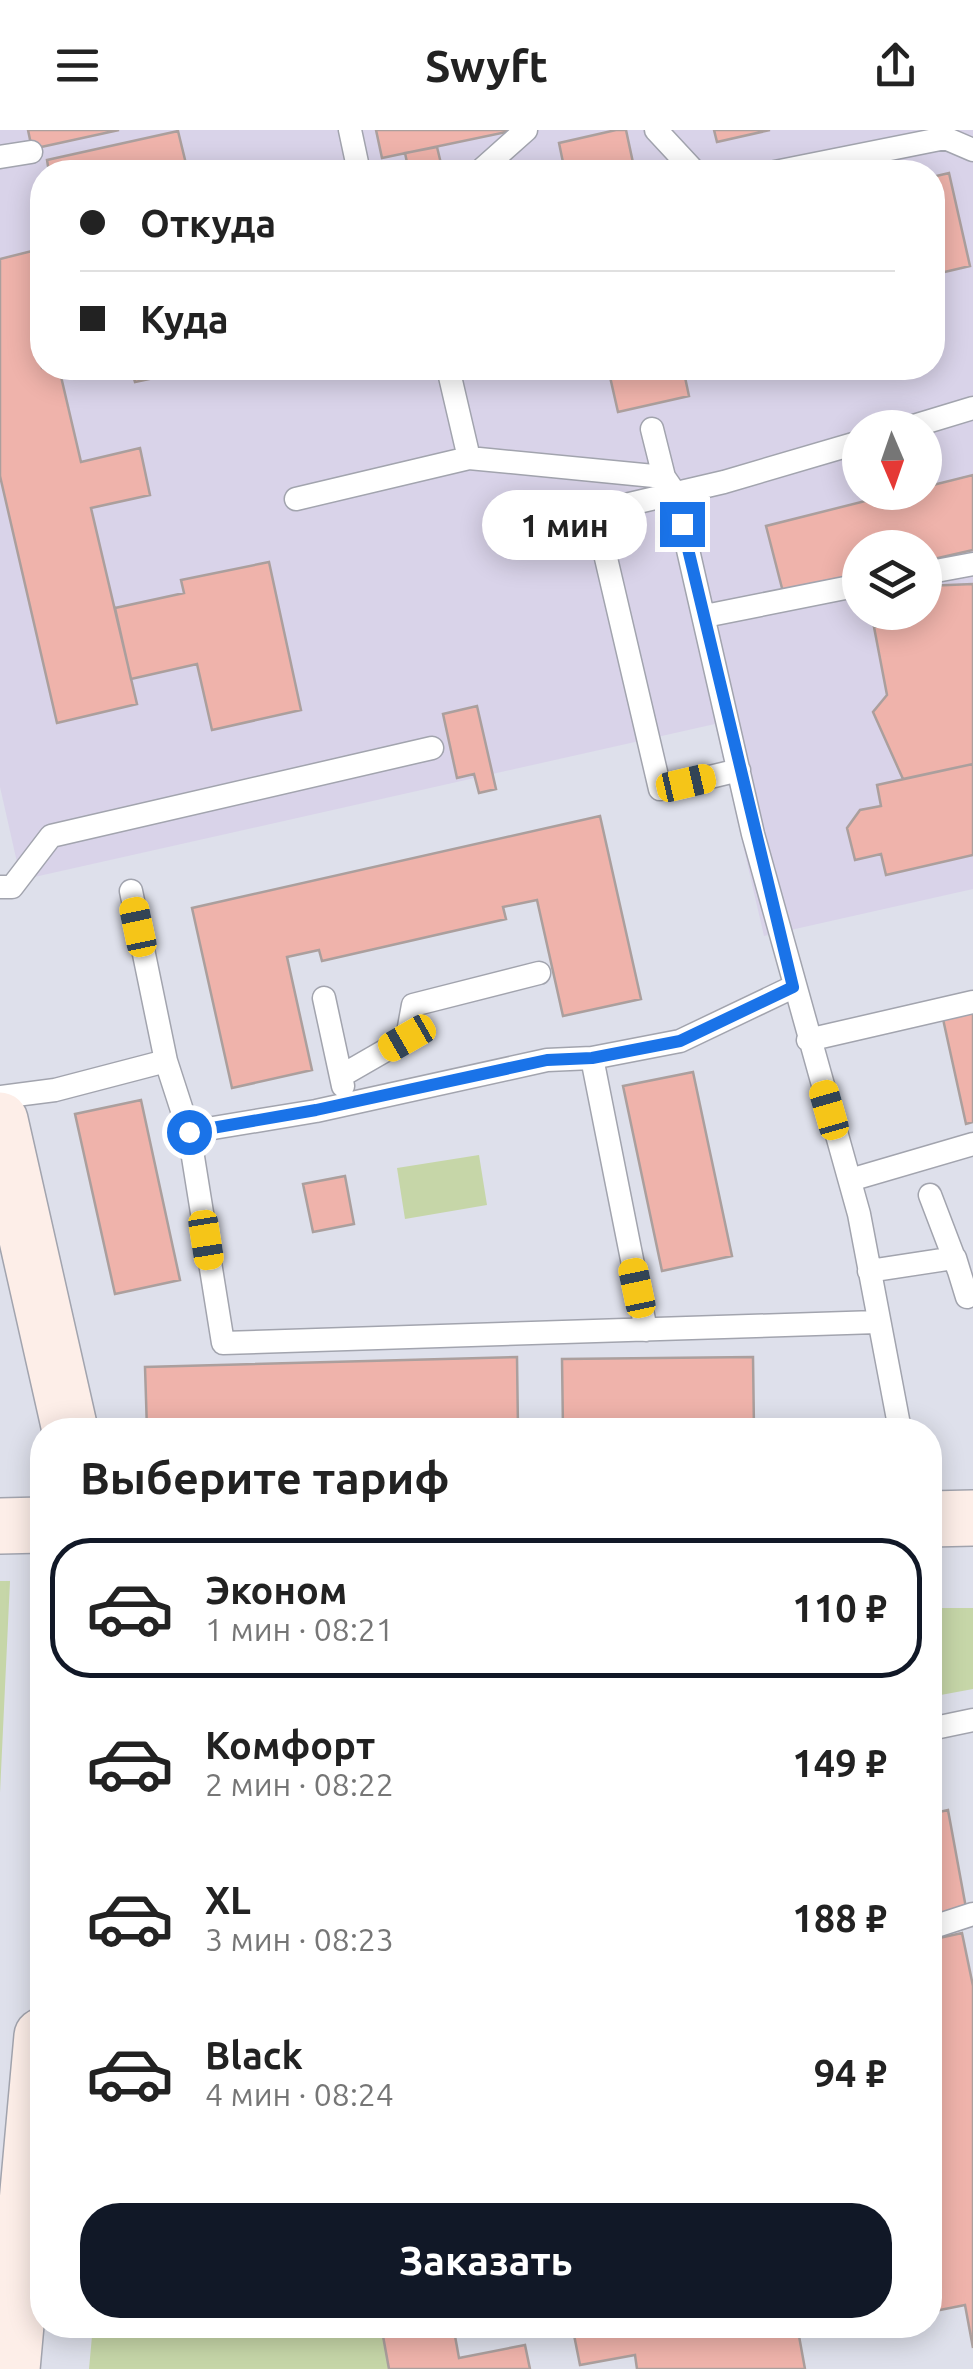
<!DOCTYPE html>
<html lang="ru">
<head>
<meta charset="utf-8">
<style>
  body { margin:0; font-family:Ubuntu,sans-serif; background:#f6f6f6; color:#222; height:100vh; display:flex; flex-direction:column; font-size:38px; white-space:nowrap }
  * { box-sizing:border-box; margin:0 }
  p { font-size:32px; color:#767676 }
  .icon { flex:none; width:55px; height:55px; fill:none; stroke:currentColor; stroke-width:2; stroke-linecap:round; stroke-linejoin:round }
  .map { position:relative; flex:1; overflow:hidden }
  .details { position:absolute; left:30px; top:1288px; width:912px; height:920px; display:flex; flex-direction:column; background:#fff; border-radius:40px; box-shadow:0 5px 25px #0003 }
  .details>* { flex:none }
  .guide { position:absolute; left:30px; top:30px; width:915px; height:220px; border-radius:40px; box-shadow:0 5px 25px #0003; display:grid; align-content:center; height:220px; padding:0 50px; background:#fff }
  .needle { width:65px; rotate:178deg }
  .fabs { position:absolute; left:842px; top:280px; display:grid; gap:20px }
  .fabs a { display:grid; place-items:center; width:100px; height:100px; border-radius:50%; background:#fff; box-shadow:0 5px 25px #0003; font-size:50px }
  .end { position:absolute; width:45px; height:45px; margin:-22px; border:12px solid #1a73e8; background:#fff; box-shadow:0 0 0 5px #fff }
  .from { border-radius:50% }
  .bubble { position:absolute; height:70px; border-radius:35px; background:#fff; box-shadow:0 5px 25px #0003; font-size:32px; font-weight:700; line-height:70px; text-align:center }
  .car { position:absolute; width:30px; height:60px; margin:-30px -15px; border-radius:12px; box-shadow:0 0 8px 2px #0007; background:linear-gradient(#f5c518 24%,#345 0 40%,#f5c518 0 76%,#345 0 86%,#f5c518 0) }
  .guide b { display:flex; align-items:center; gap:35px; height:95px; font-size:38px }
  .guide b+b { border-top:2px solid #e0e0e0 }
  .guide i { width:25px; height:25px; background:#222 }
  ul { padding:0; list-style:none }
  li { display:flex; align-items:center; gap:30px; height:140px; margin:0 20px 15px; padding:0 30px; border:5px solid transparent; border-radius:40px }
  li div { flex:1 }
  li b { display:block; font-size:38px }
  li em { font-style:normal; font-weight:700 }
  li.on { border-color:#111827 }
  li>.icon { width:90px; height:90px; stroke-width:1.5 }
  h2 { padding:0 50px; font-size:45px; line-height:120px }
  .cta { display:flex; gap:20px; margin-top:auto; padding:20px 50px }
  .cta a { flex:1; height:115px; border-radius:40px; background:#111827; color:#fff; font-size:40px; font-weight:700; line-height:115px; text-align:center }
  header { display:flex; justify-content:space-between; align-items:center; height:130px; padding:0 50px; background:#fff; font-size:45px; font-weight:700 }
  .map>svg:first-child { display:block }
  .education { fill:#d9d3e9; fill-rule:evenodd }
  .green { fill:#c6d6a8 }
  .building { fill:#efb3ab; stroke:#ab9f9d; stroke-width:2.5 }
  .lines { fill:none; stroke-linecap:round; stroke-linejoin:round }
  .lane-casing { stroke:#a2a4ae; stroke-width:25 }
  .secondary-casing { stroke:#a2a4ae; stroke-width:58 }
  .lane { stroke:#fff; stroke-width:22 }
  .secondary { stroke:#fdeee8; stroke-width:55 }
  .route { stroke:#1a73e8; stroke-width:12 }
</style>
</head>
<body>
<header><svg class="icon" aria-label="menu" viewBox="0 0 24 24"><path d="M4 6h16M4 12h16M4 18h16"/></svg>Swyft<svg class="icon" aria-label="share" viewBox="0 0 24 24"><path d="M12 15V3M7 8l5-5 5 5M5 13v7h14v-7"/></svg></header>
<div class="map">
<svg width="973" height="2239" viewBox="0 0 973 2239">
  <rect width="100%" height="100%" fill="#dee0eb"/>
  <path class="education" d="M0,0H973V759L764,806L715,594L21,750L0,657ZM42,42H932V238H42ZM860,298H925V362H860ZM860,418H925V482H860Z"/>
  <path class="green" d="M479,1025L487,1075L405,1089L397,1038Z
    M0,1451H10L0,1663Z
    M930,1478H973V1559L930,1567Z
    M93,2195H381L390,2239H89Z"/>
  <path class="building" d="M28,0H119L32,19Z
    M376,0H516L382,28Z
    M616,0H626L635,42H565L559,13Z
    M714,0H770L717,12Z
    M178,1L188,42H49L47,30Z
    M437,17L443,42H409L405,23Z
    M949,43L970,136L932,145V47Z
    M32,121L42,165V238H59L81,332L140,318L150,365L91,378L137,574L57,593L0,346V129Z
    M131,238H201L135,252Z
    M465,238H509L467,247Z
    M608,238H683L689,266L618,282Z
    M973,345V420L925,431V418H860V445L783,462L766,396L901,362H925V357Z
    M269,432L301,580L212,600L197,534L131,549L115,478L184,463L181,450Z
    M973,454V634L903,649L873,582L887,565L874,497L891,494L898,482H925V456Z
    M477,576L496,659L479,663L474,644L457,648L443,584Z
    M973,634V725L886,745L881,724L855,730L847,698L860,680L881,676L877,655Z
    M600,686L641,869L563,886L537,770L503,777L506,789L322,831L319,820L287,827L312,940L232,958L192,778Z
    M973,882V992L966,994L943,889Z
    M693,942L732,1126L662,1141L623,956Z
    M141,970L180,1150L115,1164L75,984Z
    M345,1046L354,1094L313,1102L303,1054Z
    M517,1227L518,1299L147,1300L145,1237Z
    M753,1227L754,1300H563L562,1229Z
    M948,1680L966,1778L930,1785V1684Z
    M962,1803L973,1856V2218L965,2175L930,2182V2097L938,2096L930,2055V1810Z
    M381,2195H453L459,2228L525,2215L530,2239H389Z
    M572,2195H797L805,2239H637L635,2225L580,2235Z"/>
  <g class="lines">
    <g class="lane-casing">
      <path id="lane" d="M350,0L359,42
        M656,0L695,42
        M0,27L31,22
        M479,42L526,0
        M775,42L945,8L973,20
        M448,238L469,328
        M907,298L973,278
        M652,299L664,347L675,363L753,704L859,1084L900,1300
        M296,369L469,328L664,347
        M925,443L973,434
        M705,486L860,455
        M739,640L660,659L602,411V391L621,376L724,352L860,312
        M0,757H12L51,706L432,618
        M131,761L166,931
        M324,868L343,956
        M808,910L973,872
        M592,928L646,1200
        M341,946L407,908L413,875L539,843
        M0,967L55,960L166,931L189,1002L316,981L547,930L592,928L680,911L793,857
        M189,1002L223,1213L877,1192
        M850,1050L973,1014
        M930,1065L959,1141
        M955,1128L967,1167
        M869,1141L954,1128
        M930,1599L973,1590
        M930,1798L973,1784"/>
    </g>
    <g class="secondary-casing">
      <path id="secondary" d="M0,990L70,1300
        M930,1389L973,1388
        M0,1396L42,1395
        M12,2239L42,1906"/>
    </g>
    <use href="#lane" class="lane"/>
    <use href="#secondary" class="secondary"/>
  </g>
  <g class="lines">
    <path class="route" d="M189,1002L316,980L547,930L592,928L680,911L793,857L682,394"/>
  </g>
</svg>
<div class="fabs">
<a><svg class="needle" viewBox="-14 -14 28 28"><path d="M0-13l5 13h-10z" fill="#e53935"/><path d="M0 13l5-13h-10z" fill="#767676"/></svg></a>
<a><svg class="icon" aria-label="layers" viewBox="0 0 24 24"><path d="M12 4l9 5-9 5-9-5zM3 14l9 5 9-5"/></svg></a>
</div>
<i class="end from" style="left:189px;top:1002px"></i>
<i class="end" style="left:682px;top:394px"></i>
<div class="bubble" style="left:482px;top:360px;width:165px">1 мин</div>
<i class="car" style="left:686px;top:653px;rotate:77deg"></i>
<i class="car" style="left:138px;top:797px;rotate:348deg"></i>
<i class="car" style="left:407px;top:908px;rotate:240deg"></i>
<i class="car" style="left:829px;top:980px;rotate:344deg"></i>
<i class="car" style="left:206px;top:1110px;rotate:171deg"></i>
<i class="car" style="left:637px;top:1158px;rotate:348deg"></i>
<div class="guide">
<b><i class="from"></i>Откуда</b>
<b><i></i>Куда</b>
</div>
<section class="details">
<h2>Выберите тариф</h2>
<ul>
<li class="on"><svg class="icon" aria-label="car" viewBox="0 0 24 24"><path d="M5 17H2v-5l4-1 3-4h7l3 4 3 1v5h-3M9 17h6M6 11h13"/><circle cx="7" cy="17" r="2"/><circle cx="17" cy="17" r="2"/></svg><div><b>Эконом</b><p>1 мин · 08:21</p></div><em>110 ₽</em></li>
<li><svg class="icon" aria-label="car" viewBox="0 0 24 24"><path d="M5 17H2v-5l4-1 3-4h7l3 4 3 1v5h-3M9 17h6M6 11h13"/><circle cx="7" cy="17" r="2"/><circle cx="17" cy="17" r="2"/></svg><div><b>Комфорт</b><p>2 мин · 08:22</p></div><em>149 ₽</em></li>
<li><svg class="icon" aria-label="car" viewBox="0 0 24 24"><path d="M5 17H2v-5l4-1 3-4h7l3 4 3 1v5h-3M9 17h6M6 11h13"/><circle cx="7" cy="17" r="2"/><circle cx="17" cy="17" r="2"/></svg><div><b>XL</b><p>3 мин · 08:23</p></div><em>188 ₽</em></li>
<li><svg class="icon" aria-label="car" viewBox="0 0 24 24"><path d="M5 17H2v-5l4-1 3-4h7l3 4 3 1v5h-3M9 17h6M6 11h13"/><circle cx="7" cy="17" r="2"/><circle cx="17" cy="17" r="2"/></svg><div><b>Black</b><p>4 мин · 08:24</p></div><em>94 ₽</em></li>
</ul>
<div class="cta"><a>Заказать</a></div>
</section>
</div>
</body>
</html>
